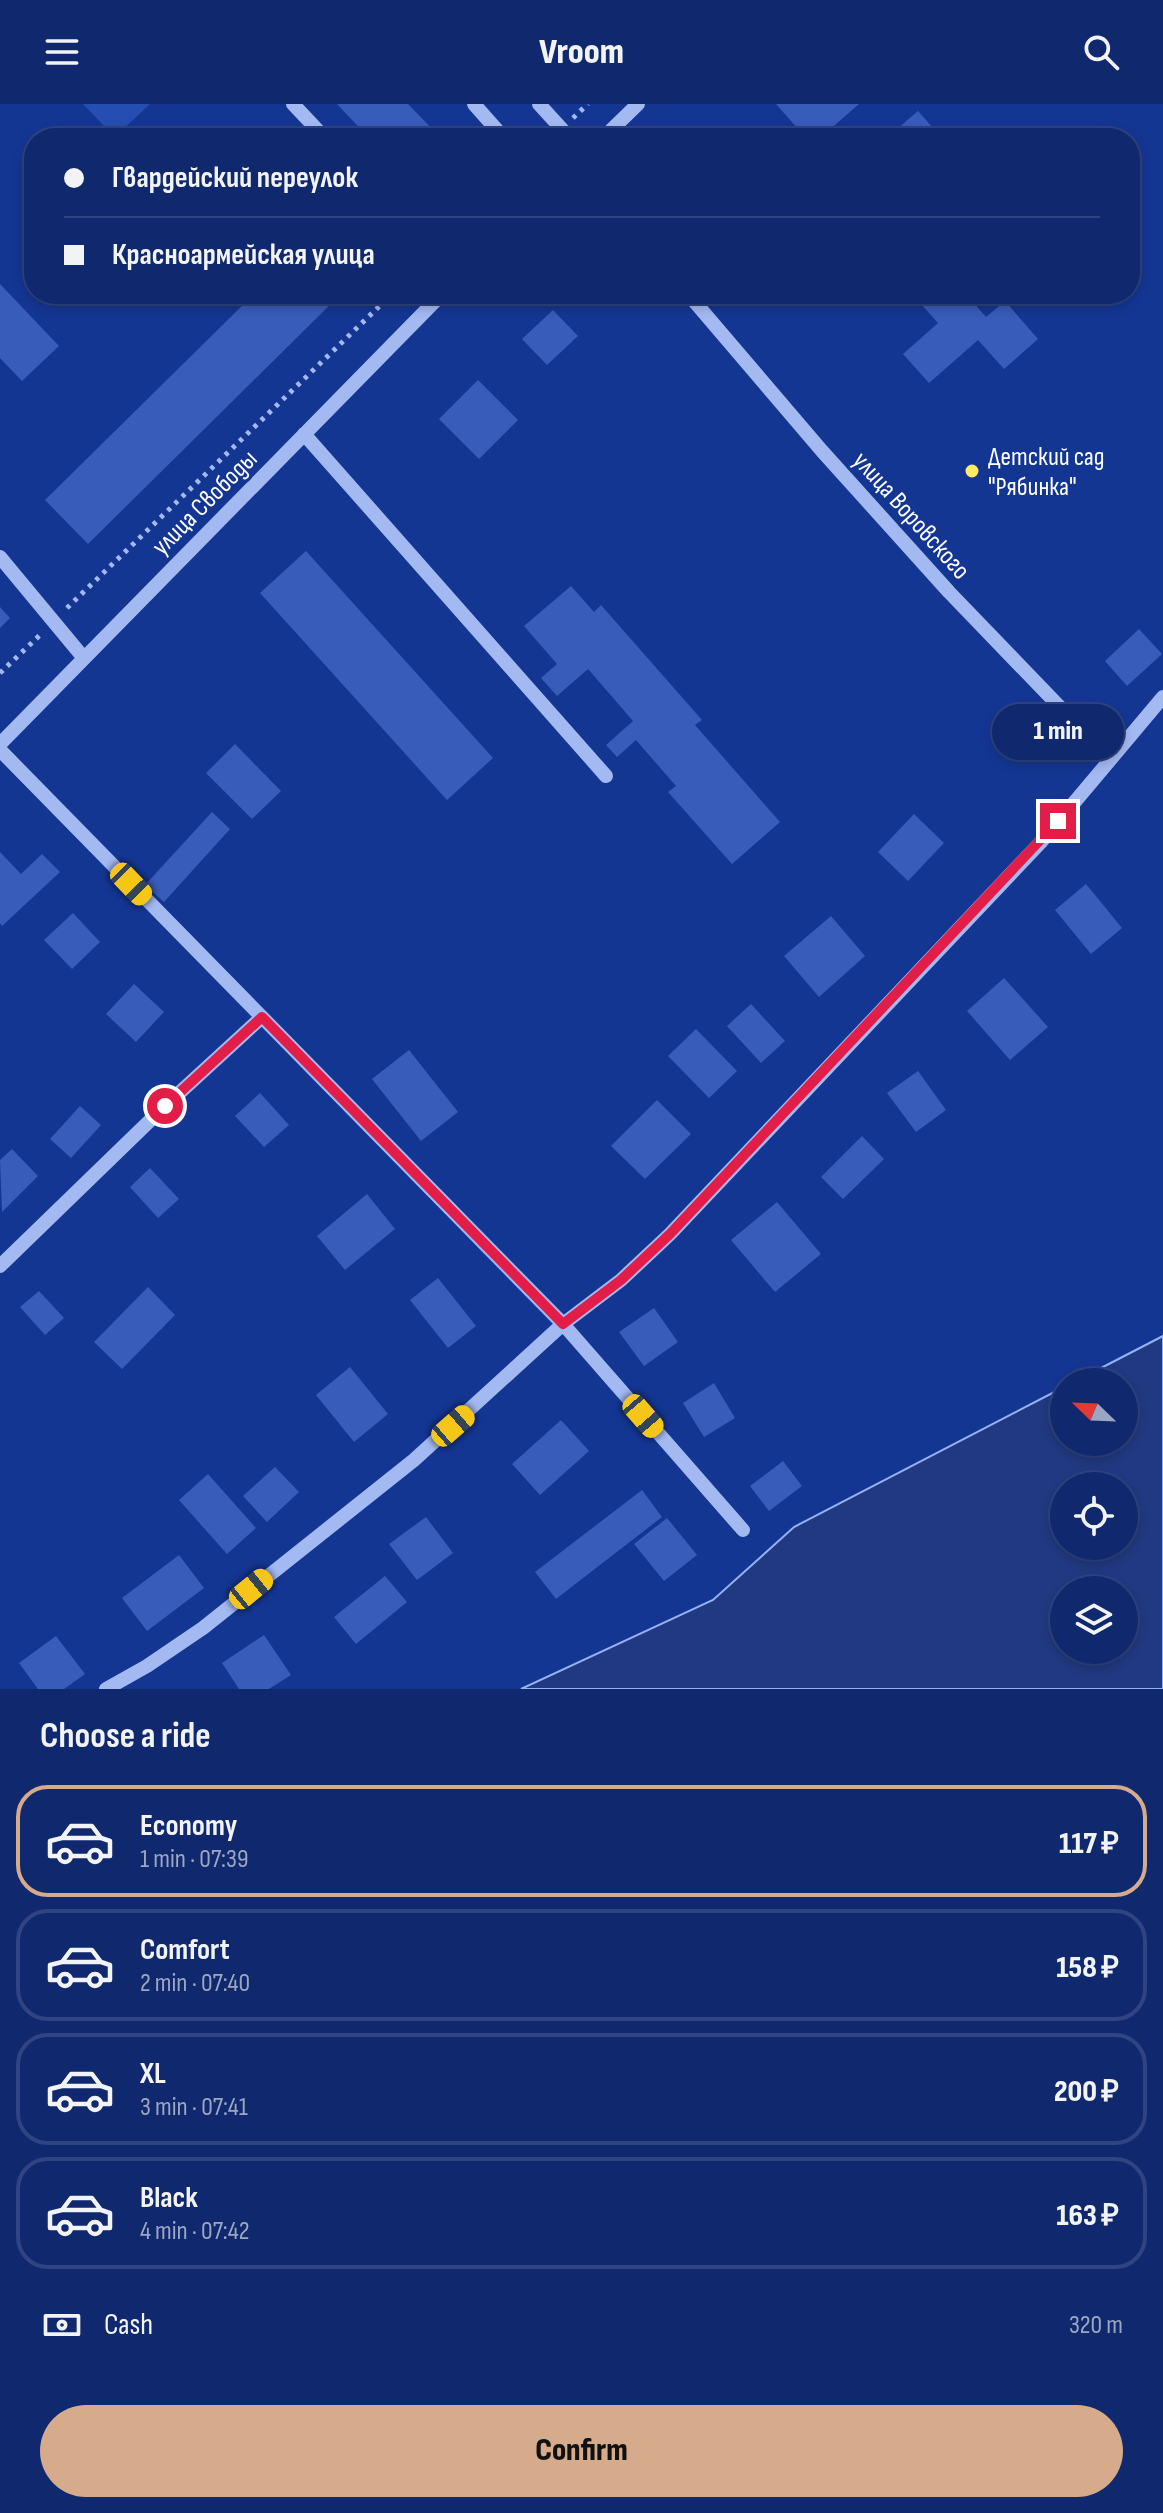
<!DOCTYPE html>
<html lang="en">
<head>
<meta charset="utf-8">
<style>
  body { margin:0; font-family:"Sofia Sans Condensed",sans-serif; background:#183073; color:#f1f3f6; height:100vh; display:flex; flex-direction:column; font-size:30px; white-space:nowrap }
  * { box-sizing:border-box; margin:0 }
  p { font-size:26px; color:#9ba6c2 }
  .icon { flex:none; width:44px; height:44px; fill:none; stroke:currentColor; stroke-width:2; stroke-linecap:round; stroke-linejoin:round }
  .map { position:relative; height:1585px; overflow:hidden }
  .sheet { display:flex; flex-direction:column; background:#0f286e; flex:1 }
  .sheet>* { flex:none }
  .hud { position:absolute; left:24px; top:24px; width:1116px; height:176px; border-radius:32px; box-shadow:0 4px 12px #0003,0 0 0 2px #2f4481; display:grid; align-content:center; height:176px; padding:0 40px; background:#0f286e }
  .needle { width:52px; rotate:293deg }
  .tools { position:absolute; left:1050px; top:1264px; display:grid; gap:16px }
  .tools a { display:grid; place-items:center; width:88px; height:88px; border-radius:50%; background:#0f286e; box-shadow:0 4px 12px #0003,0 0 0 2px #2f4481; font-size:40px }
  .end { position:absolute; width:36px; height:36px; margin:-18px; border:10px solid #e11d48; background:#fff; box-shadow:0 0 0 4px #fff }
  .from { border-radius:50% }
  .bubble { position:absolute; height:56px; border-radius:28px; background:#0f286e; box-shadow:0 4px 12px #0003,0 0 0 2px #2f4481; font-size:26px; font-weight:800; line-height:56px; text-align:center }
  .car { position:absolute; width:24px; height:48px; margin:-24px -12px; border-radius:10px; box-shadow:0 0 6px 2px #0007; background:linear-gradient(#f5c518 24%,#345 0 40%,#f5c518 0 76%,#345 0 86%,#f5c518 0) }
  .hud b { display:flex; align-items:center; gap:28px; height:76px; font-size:30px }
  .hud b+b { border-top:2px solid #2f4481 }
  .hud i { width:20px; height:20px; background:#f1f3f6 }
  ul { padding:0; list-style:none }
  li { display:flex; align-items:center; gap:24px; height:112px; margin:0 16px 12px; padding:0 24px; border:4px solid #2f4481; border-radius:32px }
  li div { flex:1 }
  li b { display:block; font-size:30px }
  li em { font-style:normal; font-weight:800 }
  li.selected { border-color:#d6ab8b }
  li>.icon { width:72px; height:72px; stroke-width:1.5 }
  h2 { padding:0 40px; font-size:36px; line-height:96px }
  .pay { display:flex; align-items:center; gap:20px; height:88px; padding:0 40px; font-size:30px }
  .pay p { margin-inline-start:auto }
  .cta { display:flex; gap:16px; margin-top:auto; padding:16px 40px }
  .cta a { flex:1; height:92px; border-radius:48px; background:#d6ab8b; color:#111; font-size:32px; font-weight:800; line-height:92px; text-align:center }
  header { display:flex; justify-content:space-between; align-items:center; height:104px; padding:0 40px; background:#0f286e; font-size:36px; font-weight:800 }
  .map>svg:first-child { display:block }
  .green { fill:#264eb2 }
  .water { fill:#203980; stroke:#95b1f5; stroke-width:2; fill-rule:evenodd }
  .building { fill:#385cba }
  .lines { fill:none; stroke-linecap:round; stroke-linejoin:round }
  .path { stroke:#a3b9f2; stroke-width:5; stroke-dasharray:4 6; stroke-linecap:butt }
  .minor { stroke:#a3b9f2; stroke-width:14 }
  .route { stroke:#e11d48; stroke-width:10 }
  .poi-dot { fill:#ffec63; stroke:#143693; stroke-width:3 }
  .labels { text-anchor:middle; stroke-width:6; stroke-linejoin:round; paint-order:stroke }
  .poi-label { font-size:26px; fill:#fff; stroke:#143693; text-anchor:start }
  .street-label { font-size:26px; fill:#fff; stroke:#143693 }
</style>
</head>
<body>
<header><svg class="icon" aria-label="menu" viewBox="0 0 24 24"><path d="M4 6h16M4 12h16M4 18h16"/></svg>Vroom<svg class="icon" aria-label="search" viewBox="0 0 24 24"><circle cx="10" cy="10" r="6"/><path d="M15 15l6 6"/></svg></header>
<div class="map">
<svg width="1163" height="1585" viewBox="0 0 1163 1585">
  <rect width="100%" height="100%" fill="#143693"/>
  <path class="green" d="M83,0H150L120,28L109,27Z"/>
  <path class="water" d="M1163,1232V1585H521L713,1496L794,1423L1064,1283V1338H1124V1278H1074ZM1064,1382H1124V1442H1064ZM1064,1486H1124V1546H1064Z"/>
  <path class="building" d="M337,0H408L441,34H369Z
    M776,0H859L820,34H806Z
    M918,7L942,34H890L889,32Z
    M0,180L59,242L22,277L0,254Z
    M254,190H341L88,440L45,396Z
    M912,190H966L986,213L1005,197L1038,235L1004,265L978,236L929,279L903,250L938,219Z
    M553,206L578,232L547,261L522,235Z
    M478,276L518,316L479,355L439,315Z
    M306,447L493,654L447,696L260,489Z
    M571,482L594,508L601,501L702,616L695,621L780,718L732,760L668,688L676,682L636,636L617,653L606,641L633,617L588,565L557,592L541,574L557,560L524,522Z
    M0,503L10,514L0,524Z
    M1139,525L1162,550L1127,582L1105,557Z
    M235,640L281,687L252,715L206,669Z
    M212,708L230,725L164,798L145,781Z
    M914,710L944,739L908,777L878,748Z
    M0,748L21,770L42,750L60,768L2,822L0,819Z
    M1086,780L1122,824L1091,850L1055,806Z
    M73,809L100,838L72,865L44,836Z
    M831,812L865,852L819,893L784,852Z
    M1004,874L1048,923L1010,956L967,907Z
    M134,880L164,908L136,938L106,910Z
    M751,900L785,937L761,959L727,922Z
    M696,925L737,967L709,994L668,952Z
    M409,946L458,1008L421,1037L372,975Z
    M918,967L946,1006L916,1028L887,989Z
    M260,989L289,1021L264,1043L235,1012Z
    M657,996L691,1030L645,1075L611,1042Z
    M80,1002L101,1021L71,1054L50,1035Z
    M862,1032L884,1055L843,1095L821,1073Z
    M12,1045L38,1072L2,1108L0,1056Z
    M150,1064L179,1095L158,1114L130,1083Z
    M367,1090L395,1125L345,1166L317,1132Z
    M777,1098L821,1150L775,1188L731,1136Z
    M438,1174L476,1222L448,1244L410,1196Z
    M148,1183L175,1211L122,1265L94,1238Z
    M39,1187L64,1214L45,1231L20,1203Z
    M654,1204L678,1238L644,1262L619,1228Z
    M350,1263L388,1310L354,1338L316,1291Z
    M714,1279L735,1314L704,1333L683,1299Z
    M561,1316L589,1347L540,1391L512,1360Z
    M783,1357L802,1382L769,1407L750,1382Z
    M275,1363L299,1388L267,1418L243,1392Z
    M208,1370L256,1424L227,1450L179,1396Z
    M642,1386L662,1413L556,1495L535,1468Z
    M426,1413L453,1449L417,1476L389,1440Z
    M667,1414L697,1451L664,1477L634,1440Z
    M179,1451L204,1484L147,1527L122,1494Z
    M385,1472L407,1498L356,1540L334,1513Z
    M264,1531L291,1571L269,1585H239L222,1559Z
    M56,1532L85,1570L64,1585H38L19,1559Z"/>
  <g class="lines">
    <path class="path" d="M573,14L588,0
      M67,504L392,190
      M0,569L40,531"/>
    <path class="minor" d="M293,0L325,34
      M474,0L504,34
      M539,0L570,34
      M603,34L638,0
      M688,190L822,347L949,488L1110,655
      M304,330L606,672
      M0,453L83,553
      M0,640L442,190
      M0,646L563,1220L743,1426
      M0,1162L165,1002L262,913
      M106,1585L147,1562L203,1524L414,1356L563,1220L621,1176L670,1130L1041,738L1163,593"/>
  </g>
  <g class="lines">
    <path class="route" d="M165,1002L262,913L563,1220L621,1176L670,1130L1058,717"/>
  </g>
  <circle class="poi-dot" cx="972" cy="367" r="8"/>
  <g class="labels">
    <g class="poi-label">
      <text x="988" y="361">Детский сад<tspan x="988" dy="30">"Рябинка"</tspan></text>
    </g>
    <g class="street-label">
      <text transform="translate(204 398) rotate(-45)" y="9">улица Свободы</text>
      <text transform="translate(912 411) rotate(48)" y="9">улица Воровского</text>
    </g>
  </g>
</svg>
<div class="tools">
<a><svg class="needle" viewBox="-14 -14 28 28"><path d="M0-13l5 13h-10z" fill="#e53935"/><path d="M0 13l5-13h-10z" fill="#9ba6c2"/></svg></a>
<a><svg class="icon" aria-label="locate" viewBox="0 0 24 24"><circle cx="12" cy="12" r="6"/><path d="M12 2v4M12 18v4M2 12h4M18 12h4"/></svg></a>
<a><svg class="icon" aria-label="layers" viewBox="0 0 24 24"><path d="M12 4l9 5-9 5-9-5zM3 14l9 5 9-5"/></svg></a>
</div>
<i class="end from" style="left:165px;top:1002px"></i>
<i class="end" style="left:1058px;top:717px"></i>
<div class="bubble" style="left:992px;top:600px;width:132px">1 min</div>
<i class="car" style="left:131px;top:780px;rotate:136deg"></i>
<i class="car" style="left:643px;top:1312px;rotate:139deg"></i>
<i class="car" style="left:453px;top:1322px;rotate:49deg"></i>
<i class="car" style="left:251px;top:1485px;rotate:51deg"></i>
<div class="hud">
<b><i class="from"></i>Гвардейский переулок</b>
<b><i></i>Красноармейская улица</b>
</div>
</div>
<section class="sheet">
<h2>Choose a ride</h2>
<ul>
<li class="selected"><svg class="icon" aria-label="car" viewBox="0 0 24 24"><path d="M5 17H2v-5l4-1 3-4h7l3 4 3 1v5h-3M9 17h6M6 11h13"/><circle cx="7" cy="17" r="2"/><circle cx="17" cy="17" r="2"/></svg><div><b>Economy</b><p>1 min · 07:39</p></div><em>117 ₽</em></li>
<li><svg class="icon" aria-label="car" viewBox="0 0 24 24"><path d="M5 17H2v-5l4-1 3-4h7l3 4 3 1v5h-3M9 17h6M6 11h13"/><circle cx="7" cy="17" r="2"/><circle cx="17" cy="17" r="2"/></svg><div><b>Comfort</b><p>2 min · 07:40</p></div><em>158 ₽</em></li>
<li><svg class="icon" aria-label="car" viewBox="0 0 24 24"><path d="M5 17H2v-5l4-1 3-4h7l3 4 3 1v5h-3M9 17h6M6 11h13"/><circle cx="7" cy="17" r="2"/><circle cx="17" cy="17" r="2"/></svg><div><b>XL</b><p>3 min · 07:41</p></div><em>200 ₽</em></li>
<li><svg class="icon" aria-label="car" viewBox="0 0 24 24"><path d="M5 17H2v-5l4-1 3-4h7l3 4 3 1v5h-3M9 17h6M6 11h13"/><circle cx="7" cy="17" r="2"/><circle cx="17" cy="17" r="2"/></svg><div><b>Black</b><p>4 min · 07:42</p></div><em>163 ₽</em></li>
</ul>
<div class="pay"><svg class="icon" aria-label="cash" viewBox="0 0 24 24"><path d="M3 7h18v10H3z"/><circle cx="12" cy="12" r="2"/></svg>Cash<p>320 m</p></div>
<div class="cta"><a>Confirm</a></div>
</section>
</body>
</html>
